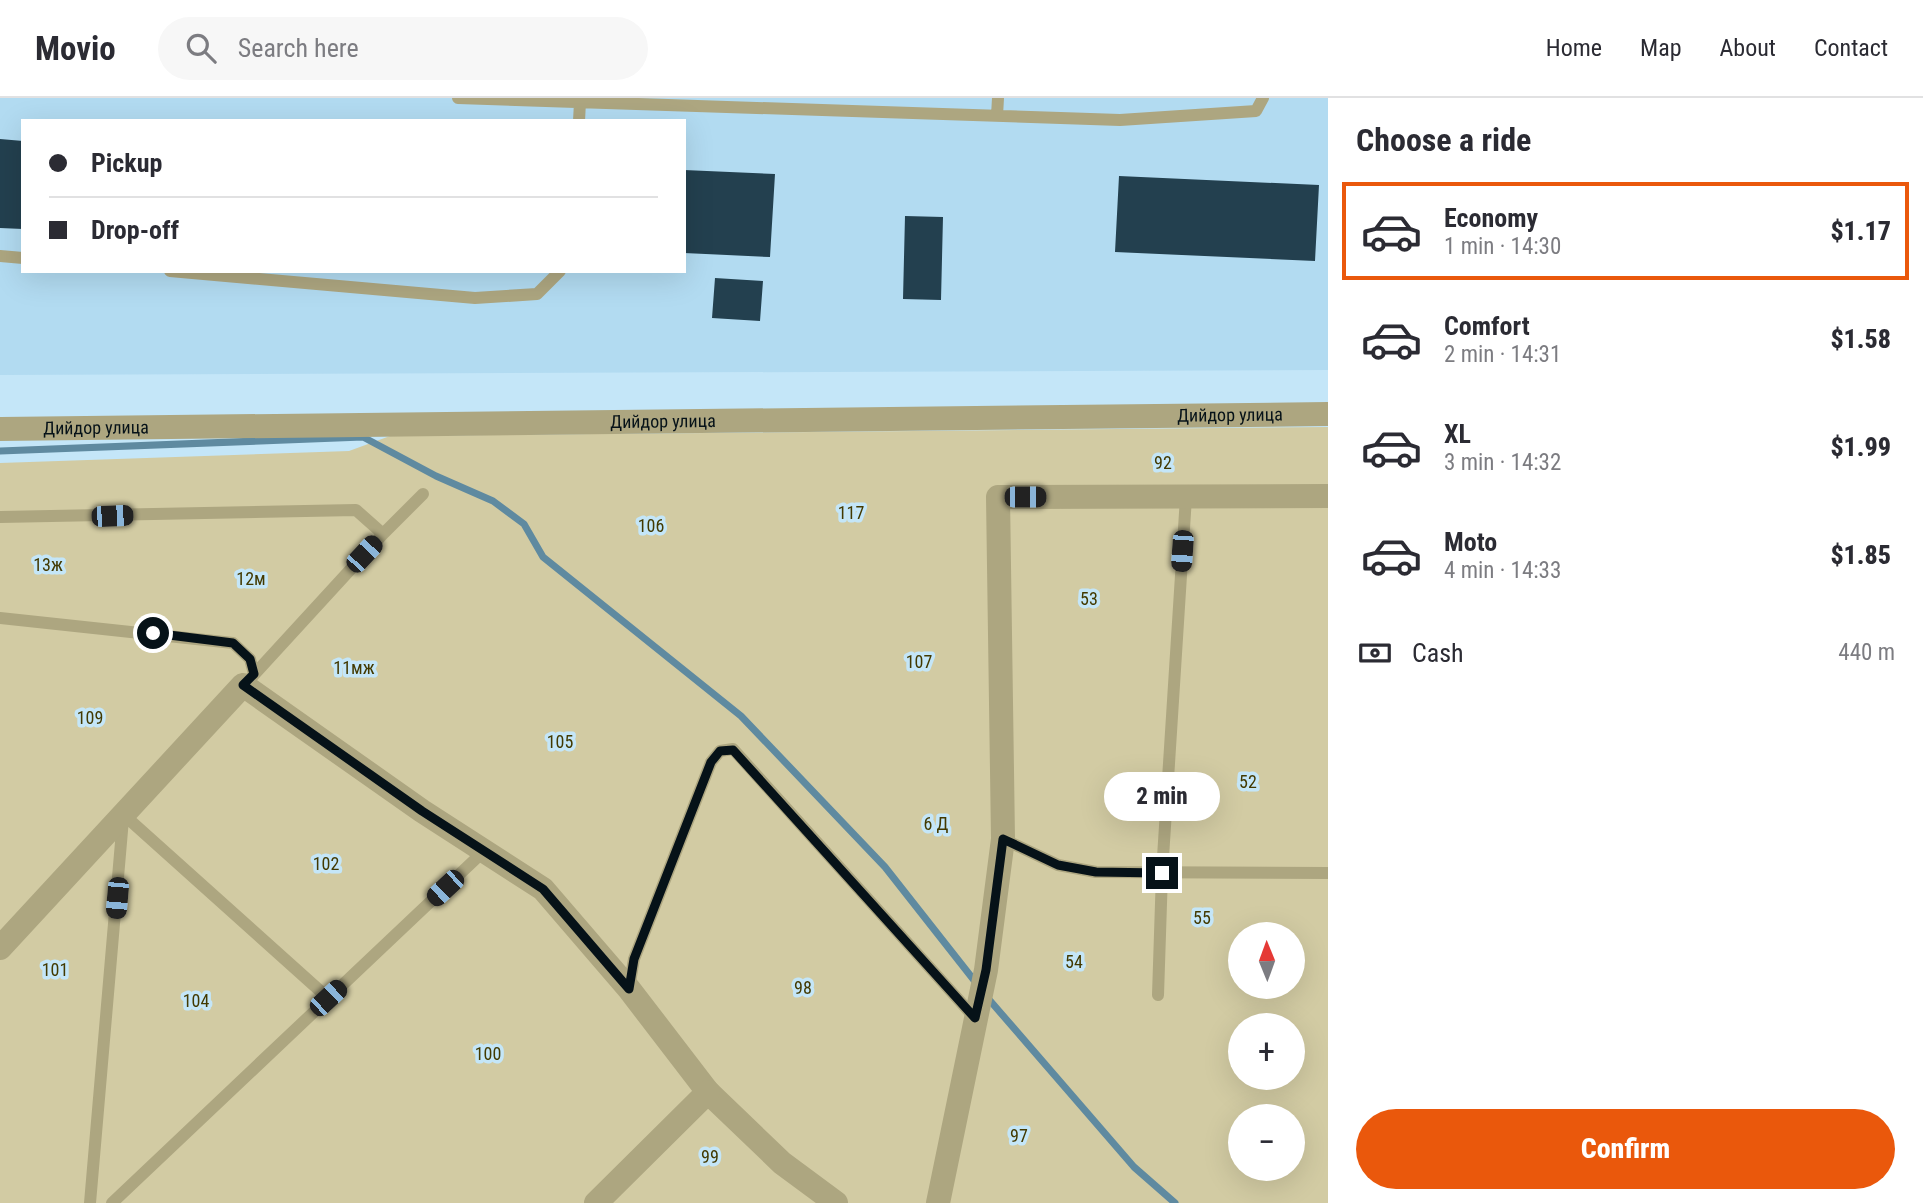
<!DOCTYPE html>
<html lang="en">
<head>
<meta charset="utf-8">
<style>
  body { margin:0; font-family:"Roboto Condensed",sans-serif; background:#f7f7f7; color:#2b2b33; height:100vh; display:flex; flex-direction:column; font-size:26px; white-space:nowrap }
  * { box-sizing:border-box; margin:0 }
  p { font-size:23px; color:#7c7c81 }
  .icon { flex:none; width:38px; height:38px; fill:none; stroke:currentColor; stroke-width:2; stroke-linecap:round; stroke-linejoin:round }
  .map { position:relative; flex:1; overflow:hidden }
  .details { display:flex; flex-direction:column; background:#fff; width:595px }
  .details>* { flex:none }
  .banner { position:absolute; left:21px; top:21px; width:665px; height:154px; border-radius:0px; box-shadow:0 7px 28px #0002; display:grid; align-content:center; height:154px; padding:0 28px; background:#fff }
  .needle { width:46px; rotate:359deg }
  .fabs { position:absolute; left:1228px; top:824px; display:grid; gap:14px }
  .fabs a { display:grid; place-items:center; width:77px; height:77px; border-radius:50%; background:#fff; box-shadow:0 7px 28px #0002; font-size:35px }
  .end { position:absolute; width:32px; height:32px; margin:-16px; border:9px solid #061218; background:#fff; box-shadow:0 0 0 4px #fff }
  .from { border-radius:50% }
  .bubble { position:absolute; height:49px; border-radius:24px; background:#fff; box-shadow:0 7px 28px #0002; font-size:23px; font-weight:800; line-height:49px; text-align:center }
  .car { position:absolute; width:21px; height:42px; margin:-21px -10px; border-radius:9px; box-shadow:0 0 5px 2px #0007; background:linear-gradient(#222 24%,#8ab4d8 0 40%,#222 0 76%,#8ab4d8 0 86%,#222 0) }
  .banner b { display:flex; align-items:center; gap:24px; height:66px; font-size:26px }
  .banner b+b { border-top:2px solid #e1e1e2 }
  .banner i { width:18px; height:18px; background:#2b2b33 }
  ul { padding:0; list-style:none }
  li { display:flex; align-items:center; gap:21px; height:98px; margin:0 14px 10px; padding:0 14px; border:4px solid transparent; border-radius:0px }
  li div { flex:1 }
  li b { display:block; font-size:26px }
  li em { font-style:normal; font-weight:800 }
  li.current { border-color:#ea580c }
  li>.icon { width:63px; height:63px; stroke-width:1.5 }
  h2 { padding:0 28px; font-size:32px; line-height:84px }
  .pay { display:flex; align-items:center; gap:18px; height:77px; padding:0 28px; font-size:26px }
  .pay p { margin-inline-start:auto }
  .button { display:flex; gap:14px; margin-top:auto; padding:14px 28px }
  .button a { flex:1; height:80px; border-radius:42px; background:#ea580c; color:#fff; font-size:28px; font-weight:800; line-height:80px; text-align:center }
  header { display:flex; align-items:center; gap:42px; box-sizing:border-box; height:98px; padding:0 35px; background:#fff; border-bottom:2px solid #e1e1e2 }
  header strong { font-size:33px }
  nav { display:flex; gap:38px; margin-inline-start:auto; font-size:24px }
  .search { width:490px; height:63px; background:#f7f7f7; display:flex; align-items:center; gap:18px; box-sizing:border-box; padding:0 24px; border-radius:38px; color:#7c7c81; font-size:26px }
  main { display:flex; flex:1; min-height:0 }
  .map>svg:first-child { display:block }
  .built { fill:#b2dbf1; fill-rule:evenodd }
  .green { fill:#d2cba3; fill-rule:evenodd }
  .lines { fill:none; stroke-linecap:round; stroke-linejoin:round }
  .stream { stroke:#5f8aa0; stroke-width:7 }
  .building { fill:#23404f }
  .lane { stroke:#ada680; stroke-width:12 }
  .street { stroke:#ada680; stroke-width:24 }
  .route { stroke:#061218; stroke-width:9 }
  .labels { text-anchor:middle; stroke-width:7; stroke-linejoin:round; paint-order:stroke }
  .street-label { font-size:18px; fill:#061218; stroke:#c4e6f8 }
  .park-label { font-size:18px; fill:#423900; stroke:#c4e6f8 }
</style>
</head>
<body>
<header>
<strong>Movio</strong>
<div class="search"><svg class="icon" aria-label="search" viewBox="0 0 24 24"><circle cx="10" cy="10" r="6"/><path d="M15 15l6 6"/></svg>Search here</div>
<nav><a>Home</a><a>Map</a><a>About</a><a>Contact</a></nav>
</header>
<main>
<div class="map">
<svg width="1328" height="1105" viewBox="0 0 1328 1105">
  <rect width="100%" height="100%" fill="#c4e6f8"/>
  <path class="built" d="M0,0H1328V272L0,277ZM23,23H684V173H23Z"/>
  <path class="green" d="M1328,329V1105H0V365L349,353L390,338ZM1241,836H1293V889H1241ZM1241,928H1293V980H1241ZM1241,1018H1293V1071H1241Z"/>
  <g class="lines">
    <path class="stream" d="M0,353L363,339L436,378L493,403L524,426L543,459L741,618L885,769L977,886
      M986,898L1134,1069L1175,1105"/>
  </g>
  <path class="building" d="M0,41L23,43V131L0,130Z
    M684,72L775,76L770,159L684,155Z
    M1119,78L1319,87L1315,163L1115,154Z
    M905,118L943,119L941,202L903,201Z
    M715,180L763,183L760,223L712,220Z"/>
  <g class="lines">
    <path class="lane" d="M458,0L1120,22L1256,13L1263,0
      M997,18L998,0
      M579,23L580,4
      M0,158L23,160
      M170,173L475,200L537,196L560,173
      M0,419L356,412L383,436
      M0,520L233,545L250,561L254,576
      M251,580L383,436L423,396
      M124,717L328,900
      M1003,741L1058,767L1096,774L1328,775
      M629,890L634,861L711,664L720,653L733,651L975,920
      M1158,897L1162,775L1186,399
      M90,1105L123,721
      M112,1105L484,753"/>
    <g class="street">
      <path id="s1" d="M0,331L1328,316"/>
      <path d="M0,850L243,587L422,713L543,791L629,891L708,994L782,1065L836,1105"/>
      <path d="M596,1105L708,994"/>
      <path d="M938,1105L986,872L1003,741L998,399L1328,398"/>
    </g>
  </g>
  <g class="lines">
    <path class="route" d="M153,535L233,545L250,561L254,576L243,587L422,713L543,791L629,891L634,861L711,664L720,653L733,652L975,920L986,872L1003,741L1058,767L1096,774L1162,775"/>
  </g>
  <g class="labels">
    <g class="street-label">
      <text dy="6" stroke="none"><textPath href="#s1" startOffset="1230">Дийдор улица</textPath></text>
      <text dy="6" stroke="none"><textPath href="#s1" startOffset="663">Дийдор улица</textPath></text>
      <text dy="6" stroke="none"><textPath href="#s1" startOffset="96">Дийдор улица</textPath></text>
    </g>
    <g class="park-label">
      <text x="1163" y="371">92</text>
      <text x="851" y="421">117</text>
      <text x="651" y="434">106</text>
      <text x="48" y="473">13ж</text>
      <text x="251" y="487">12м</text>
      <text x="1089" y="507">53</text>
      <text x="919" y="570">107</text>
      <text x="354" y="576">11мж</text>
      <text x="90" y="626">109</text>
      <text x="560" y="650">105</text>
      <text x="1248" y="690">52</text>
      <text x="936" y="732">6 Д</text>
      <text x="326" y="772">102</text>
      <text x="1202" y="826">55</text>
      <text x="1074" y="870">54</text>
      <text x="55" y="878">101</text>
      <text x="803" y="896">98</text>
      <text x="196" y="909">104</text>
      <text x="488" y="962">100</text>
      <text x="1019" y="1044">97</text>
      <text x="710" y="1065">99</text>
    </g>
  </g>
</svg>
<div class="fabs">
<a><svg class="needle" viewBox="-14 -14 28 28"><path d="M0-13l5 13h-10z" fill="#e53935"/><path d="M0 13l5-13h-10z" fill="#7c7c81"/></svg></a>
<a>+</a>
<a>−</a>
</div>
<i class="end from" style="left:153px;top:535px"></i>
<i class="end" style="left:1162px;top:775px"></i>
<div class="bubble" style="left:1104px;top:674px;width:116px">2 min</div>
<i class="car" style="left:1025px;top:399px;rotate:90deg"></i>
<i class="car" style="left:112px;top:418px;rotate:88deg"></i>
<i class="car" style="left:1182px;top:453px;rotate:184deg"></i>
<i class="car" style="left:364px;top:456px;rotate:43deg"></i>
<i class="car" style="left:445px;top:790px;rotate:227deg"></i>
<i class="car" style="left:117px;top:800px;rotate:185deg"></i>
<i class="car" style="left:328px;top:900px;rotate:47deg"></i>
<div class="banner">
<b><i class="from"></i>Pickup</b>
<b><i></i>Drop-off</b>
</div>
</div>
<section class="details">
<h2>Choose a ride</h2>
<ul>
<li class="current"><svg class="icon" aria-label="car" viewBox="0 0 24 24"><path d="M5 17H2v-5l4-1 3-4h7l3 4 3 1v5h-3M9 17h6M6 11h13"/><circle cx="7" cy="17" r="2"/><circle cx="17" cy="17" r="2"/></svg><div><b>Economy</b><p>1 min · 14:30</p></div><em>$1.17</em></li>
<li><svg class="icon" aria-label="car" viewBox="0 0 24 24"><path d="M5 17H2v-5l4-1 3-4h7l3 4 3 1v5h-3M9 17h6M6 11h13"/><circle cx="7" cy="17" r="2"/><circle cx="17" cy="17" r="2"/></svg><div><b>Comfort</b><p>2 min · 14:31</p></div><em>$1.58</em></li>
<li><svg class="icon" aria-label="car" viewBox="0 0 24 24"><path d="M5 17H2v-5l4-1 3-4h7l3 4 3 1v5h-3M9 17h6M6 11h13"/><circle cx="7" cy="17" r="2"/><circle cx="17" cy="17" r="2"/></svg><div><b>XL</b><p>3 min · 14:32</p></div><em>$1.99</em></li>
<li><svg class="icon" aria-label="car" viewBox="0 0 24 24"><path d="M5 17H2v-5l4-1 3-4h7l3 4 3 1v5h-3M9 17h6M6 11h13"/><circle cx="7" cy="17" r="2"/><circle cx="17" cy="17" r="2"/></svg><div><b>Moto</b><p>4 min · 14:33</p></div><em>$1.85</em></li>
</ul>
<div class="pay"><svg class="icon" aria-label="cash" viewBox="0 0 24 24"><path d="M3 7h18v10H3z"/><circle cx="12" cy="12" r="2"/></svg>Cash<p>440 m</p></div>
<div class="button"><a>Confirm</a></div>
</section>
</main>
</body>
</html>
